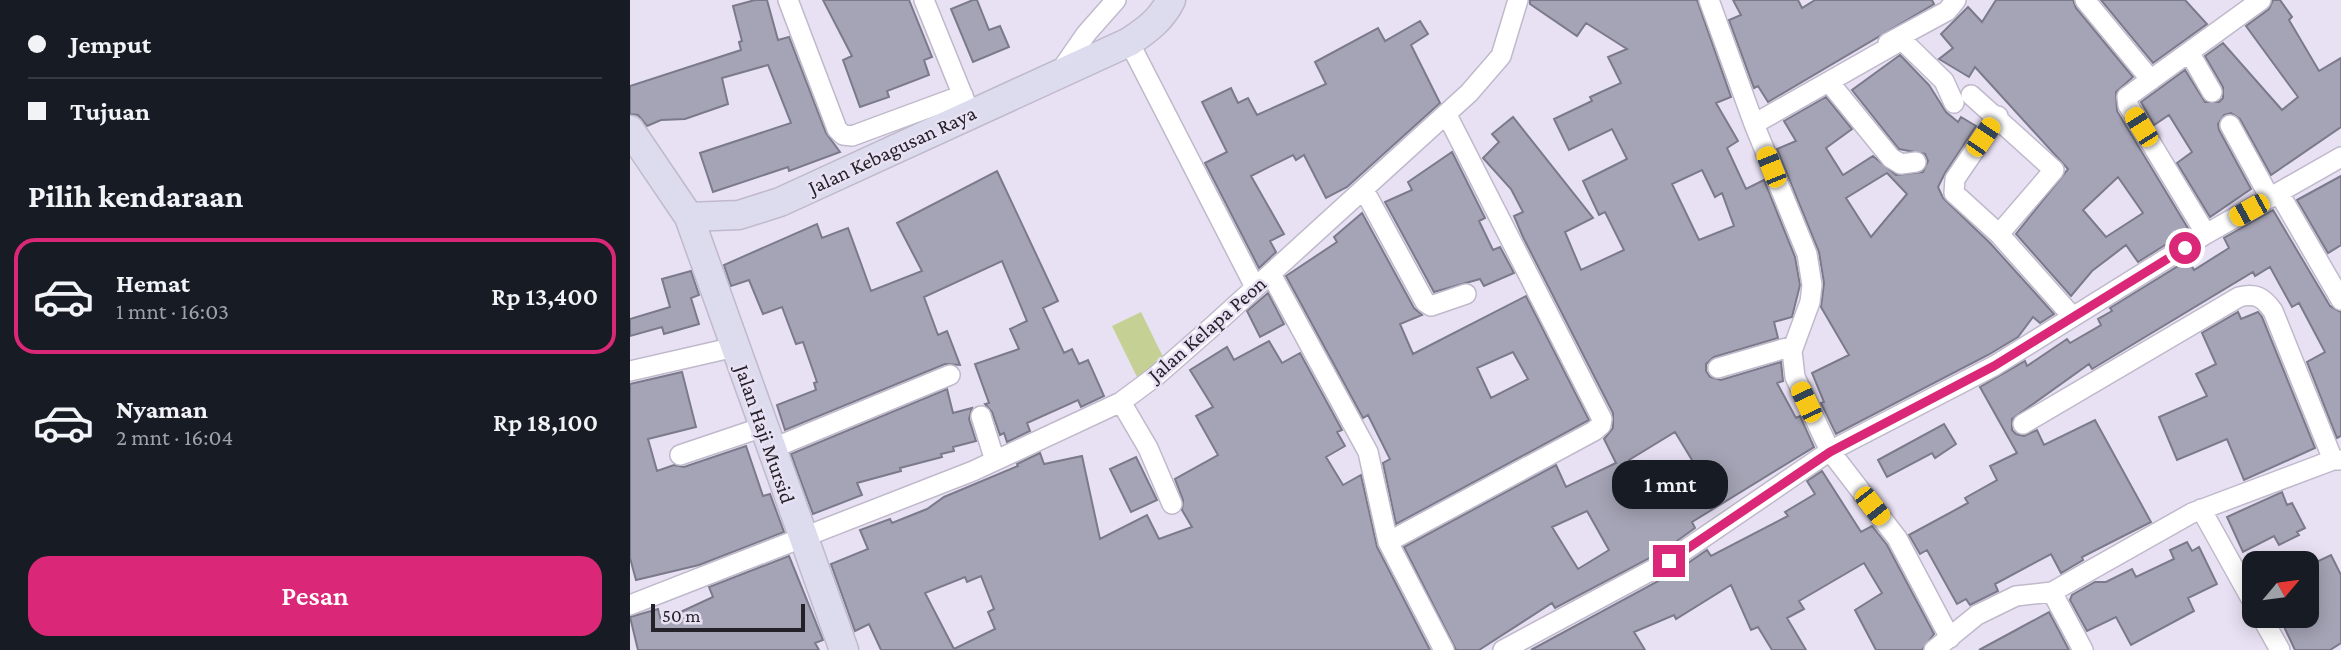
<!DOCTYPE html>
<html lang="id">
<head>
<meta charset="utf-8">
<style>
  body { margin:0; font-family:"Crimson Pro",serif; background:#242831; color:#f1f3f6; height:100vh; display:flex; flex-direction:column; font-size:26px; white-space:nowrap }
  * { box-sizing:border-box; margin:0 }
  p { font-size:23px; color:#9ea1a6 }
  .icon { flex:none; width:38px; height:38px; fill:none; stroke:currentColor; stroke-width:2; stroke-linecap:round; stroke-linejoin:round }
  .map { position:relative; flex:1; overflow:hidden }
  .drawer { display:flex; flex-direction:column; background:#171b24; width:630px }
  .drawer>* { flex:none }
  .guide { display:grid; align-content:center; height:154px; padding:0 28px; background:#171b24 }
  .needle { width:46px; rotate:61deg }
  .fabs { position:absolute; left:1612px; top:551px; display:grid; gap:14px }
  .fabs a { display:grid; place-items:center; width:77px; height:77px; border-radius:14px; background:#171b24; box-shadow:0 4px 18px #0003; font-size:35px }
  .scale { position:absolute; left:21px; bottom:18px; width:154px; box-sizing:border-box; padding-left:7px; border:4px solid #242228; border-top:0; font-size:19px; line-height:24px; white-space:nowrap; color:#242228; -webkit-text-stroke:5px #e8e1f4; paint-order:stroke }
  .end { position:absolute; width:32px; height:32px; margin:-16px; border:9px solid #db2777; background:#fff; box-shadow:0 0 0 4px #fff }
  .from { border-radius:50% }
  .bubble { position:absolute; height:49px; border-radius:21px; background:#171b24; box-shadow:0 4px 18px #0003; font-size:23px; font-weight:600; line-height:49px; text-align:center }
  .car { position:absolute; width:21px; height:42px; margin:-21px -10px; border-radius:9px; box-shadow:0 0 5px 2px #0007; background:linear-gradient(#f5c518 24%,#345 0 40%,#f5c518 0 76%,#345 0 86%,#f5c518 0) }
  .guide b { display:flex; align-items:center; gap:24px; height:66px; font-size:26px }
  .guide b+b { border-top:2px solid #363941 }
  .guide i { width:18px; height:18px; background:#f1f3f6 }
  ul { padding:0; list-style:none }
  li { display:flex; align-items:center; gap:21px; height:116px; margin:0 14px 10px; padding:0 14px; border:4px solid transparent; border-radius:21px }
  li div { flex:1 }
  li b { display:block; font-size:26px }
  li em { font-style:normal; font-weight:600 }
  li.active { border-color:#db2777 }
  li>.icon { width:63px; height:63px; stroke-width:1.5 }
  h2 { padding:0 28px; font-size:32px; line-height:84px }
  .button { display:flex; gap:14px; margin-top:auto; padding:14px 28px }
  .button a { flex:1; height:80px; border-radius:21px; background:#db2777; color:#fff; font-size:28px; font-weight:600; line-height:80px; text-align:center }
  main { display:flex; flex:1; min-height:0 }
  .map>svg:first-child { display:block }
  .green { fill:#c5d194 }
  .building { fill:#a5a4b6; stroke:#7b7a8b; stroke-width:2; fill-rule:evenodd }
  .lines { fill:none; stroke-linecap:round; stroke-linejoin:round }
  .street-casing { stroke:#c0b9cb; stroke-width:22 }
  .secondary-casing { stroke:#c0b9cb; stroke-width:31 }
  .street { stroke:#fff; stroke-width:19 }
  .secondary { stroke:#dcdcee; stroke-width:28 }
  .route { stroke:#db2777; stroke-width:9 }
  .labels { text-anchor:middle; stroke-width:5; stroke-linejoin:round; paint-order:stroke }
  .street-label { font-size:21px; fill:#242228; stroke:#e8e1f4 }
</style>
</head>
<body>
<main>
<section class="drawer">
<div class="guide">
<b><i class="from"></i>Jemput</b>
<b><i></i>Tujuan</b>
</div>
<h2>Pilih kendaraan</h2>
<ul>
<li class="active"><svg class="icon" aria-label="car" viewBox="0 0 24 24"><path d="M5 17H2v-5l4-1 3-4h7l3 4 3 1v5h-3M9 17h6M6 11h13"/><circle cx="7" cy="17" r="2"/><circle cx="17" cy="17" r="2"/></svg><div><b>Hemat</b><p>1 mnt · 16:03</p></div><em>Rp 13,400</em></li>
<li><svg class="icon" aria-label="car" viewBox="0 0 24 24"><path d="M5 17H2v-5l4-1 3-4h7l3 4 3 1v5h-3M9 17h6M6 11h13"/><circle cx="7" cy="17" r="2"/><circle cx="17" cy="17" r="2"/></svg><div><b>Nyaman</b><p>2 mnt · 16:04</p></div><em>Rp 18,100</em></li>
</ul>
<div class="button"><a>Pesan</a></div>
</section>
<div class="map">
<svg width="1711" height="650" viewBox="0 0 1711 650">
  <rect width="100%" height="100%" fill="#e8e1f4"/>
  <path class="green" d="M511,312L536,363L507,377L482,326Z"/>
  <path class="building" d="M125,0H137L148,40L159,37L196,133L210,152L159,171L158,167L83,192L70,153L161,123L138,65L92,78L98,104L55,119L31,120L17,126L8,115L0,114V86L111,50L109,42L112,41L103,6Z
    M193,0H279L302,57L294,60L299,75L257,91L259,97L230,107L213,60L222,56Z
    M343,0H347L359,30L370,26L379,47L343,62L321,9Z
    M900,0H1067L1101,97L1086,103L1108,141L1097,148L1116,189L1134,180L1165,257L1170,285L1162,317L1144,322L1148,338L1084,357L1076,364V371L1080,377L1091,380L1151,362L1153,381L1147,383L1166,418L1170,416L1184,447L1062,522L1065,528L1033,551L925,608L922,603L849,650H826L774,547L926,465L936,487L986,463L974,439L983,428V413L893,237L884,216L893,212L881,189L853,158L869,142L862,134L883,117L963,218L935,232L951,270L994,250L975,212L969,215L953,181L997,159L982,129L939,150L924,119L962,101L960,97L991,83L978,57L997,49L956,23L947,36L900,4ZM1072,170L1085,197L1092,193L1104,226L1069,240L1042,184ZM1045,432L1065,465L1026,489L1023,484L1015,488L999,460ZM957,511L979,550L948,569L922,527Z
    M1103,0H1168L1172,8L1185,0H1302L1304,4L1138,102L1128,86L1124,88L1099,20L1111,15Z
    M1366,0H1443L1446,8L1503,77L1486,92L1487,111L1559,230L1508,262L1496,245L1462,271L1441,296L1386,234L1438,169L1345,67L1339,77L1309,59L1323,48L1311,34L1338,7L1352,22ZM1488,177L1513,213L1476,237L1453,210Z
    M1471,0H1555L1577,24L1523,63Z
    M1643,0H1650L1662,17L1659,20L1689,71L1711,58V127L1641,175L1610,119L1601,113L1594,115L1588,124L1589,130L1621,189L1580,217L1547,163L1562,152L1539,115L1524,125L1511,102L1555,70L1575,102H1589L1593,98V87L1575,56L1593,43L1652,110L1668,97L1616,26L1639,9Z
    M790,21L798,34L781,45L810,103L717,187L696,198L674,155L666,160L663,155L621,176L654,234L640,241L646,252L629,268L575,163L597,152L572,102L601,88L608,103L618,98L627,115L696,84L685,62L748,28L755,41Z
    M1270,55L1299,85L1316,112L1328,122L1331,117L1346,126L1315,173L1308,187L1313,198L1360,243L1424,314L1410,323L1403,317L1388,337L1358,355L1206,434L1191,403L1194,402L1182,373L1219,355L1191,307L1194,283L1189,252L1147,149L1166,141L1154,121L1196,97L1222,129L1196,148L1213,175L1243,156L1266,175L1293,172L1298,161L1295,154L1269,149L1222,90ZM1257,173L1277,194L1241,237L1216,198Z
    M822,152L855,218L849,221L863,250L870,247L884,273L854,286L850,279L804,292L755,202L782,190L778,182Z
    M367,171L428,301L413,308L434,353L442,349L449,364L458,360L474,396L451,407L448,400L397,423L400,431L377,442L374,433L370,435L362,412L355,404L359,403L345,364L389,349L380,329L397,321L372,261L294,297L308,335L317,331L330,365L315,364L155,430L147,405L186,390L184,383L187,382L173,342L166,344L152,307L133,314L119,280L101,286L94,265L187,224L192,238L218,228L241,291L292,271L267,223Z
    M1711,176V245L1698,253L1667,200Z
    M1643,210L1700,306L1711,312V436L1707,438L1677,362L1695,352L1669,303L1662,307L1640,267L1625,276L1623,272L1462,369L1459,364L1382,419V430L1386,434L1394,436L1407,430L1414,445L1465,420L1521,522L1452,557L1453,560L1431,573L1421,554L1365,584L1368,591L1340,605L1336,599L1327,604L1297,550L1290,554L1279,535L1338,503L1335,498L1367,480L1360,466L1387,453L1350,387L1395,361L1397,366L1437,339L1440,343L1471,325L1468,319L1482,311L1480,308L1558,260L1564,270L1599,248L1594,238Z
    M732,213L784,308L792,315L770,324L783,354L896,296L959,420L766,524L753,463L760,459L738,415L733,418L656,276L707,242L704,237ZM883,352L898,379L861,398L847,368Z
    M61,271L69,295L61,298L69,324L34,334L32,327L0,336V319L40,307L32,279Z
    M638,293L654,324L630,337L617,311Z
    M1608,312L1611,319L1628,312L1632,317L1685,448L1614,480L1597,439L1547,460L1529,417L1577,396L1566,374L1586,364L1572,333Z
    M639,341L652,363L670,353L712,430L707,432L715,446L696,457L713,485L731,475L747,547L800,650H251L239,624L225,631L201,564L238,549L230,530L260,519L262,523L297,509L314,497L388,466L387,464L410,453L414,464L452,456L470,539L517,515L529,539L562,527L552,510L553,500L545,479L588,455L566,416L583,407L560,370L597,347L604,360ZM351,576L364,609L358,612L365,629L324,649L295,593L335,577L337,582Z
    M52,372L66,427L18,439L27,471L44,465L54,467L116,446L133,496L140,494L154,532L69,565L6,580L0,558V384Z
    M317,389L323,413L342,408L339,419L346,441L323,447L324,451L311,454L312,457L270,468L271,471L227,483L232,495L183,514L161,454Z
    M1314,424L1326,444L1305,458L1302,453L1257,477L1248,460Z
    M506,457L527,500L501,512L480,469Z
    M1192,471L1231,532L1242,526L1257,545L1304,634L1292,650H1246L1225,610L1252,593L1234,563L1169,601L1174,609L1157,618L1176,650H1142L1128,627L1121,630L1101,585L1046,619L1044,615L1004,632L1015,650H901L1045,572L1077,550L1081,556L1158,516L1155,512L1185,494L1177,481Z
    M1652,492L1657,505L1662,503L1675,528L1667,532L1669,535L1649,545L1644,536L1613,552L1597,517Z
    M1557,542L1562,551L1569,547L1587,584L1558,598L1564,611L1501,645L1486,617L1457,631L1440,600L1442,595L1465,582H1476L1502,569L1506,577L1544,559L1540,550Z
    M1701,555L1711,575V643L1700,650H1665L1649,616H1676V567Z
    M159,556L193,640L185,643L189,650H8L0,617L28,609L31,621L83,597L79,587Z
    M1419,612L1439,650H1349L1386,630Z"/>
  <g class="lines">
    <g class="street-casing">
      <path id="street" d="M158,0L207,129L213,135L222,136L333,95
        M294,0L337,106
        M1079,0L1124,124L1177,254L1182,285L1180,302L1162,351L1165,377L1200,451L1267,538L1320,638
        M1455,0L1521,80
        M499,42L625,287
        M1258,43L1317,11L1326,0
        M1559,52L1582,92
        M429,73L456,34L486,0
        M1199,82L1261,158L1271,164L1286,162
        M1341,95L1424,170L1369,234
        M1368,116L1325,179L1324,193L1369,234L1442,316
        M1124,124L1272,40L1314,81L1324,103
        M1600,125L1640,198
        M734,190L795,302L801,306L836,294
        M1649,193L1711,300
        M1576,234L1498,105L1497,97L1631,0
        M641,274L738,452L758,542L814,650
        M1088,368L1163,346
        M0,371L105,347
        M491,402L518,448L542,504
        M351,416L365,461
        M1393,424L1609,297C1626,293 1633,297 1643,311L1703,460
        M141,449L320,375
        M50,455L133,427
        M1571,509L1624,604
        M758,542L964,431L971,425L972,419L817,115
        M1422,592L1453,650
        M0,605L343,471L491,402L526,376L583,326L839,93L871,56L888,0
        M1631,616L1650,650
        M873,650L1039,561L1200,451L1364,366L1576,234L1711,157
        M1304,650L1347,615L1386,596L1422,592L1562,513L1703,460H1711"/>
    </g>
    <g class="secondary-casing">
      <path id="secondary" d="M0,130L59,217L109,215L150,202L499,42C517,30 531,20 541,0
        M59,217L214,650"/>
    </g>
    <use href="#street" class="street"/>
    <use href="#secondary" class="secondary"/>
  </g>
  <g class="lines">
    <path class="route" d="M1039,561L1200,452L1364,366L1555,248"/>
  </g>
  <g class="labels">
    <g class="street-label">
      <text transform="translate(262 150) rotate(-25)" y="7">Jalan Kebagusan Raya</text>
      <text transform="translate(577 329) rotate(-41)" y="7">Jalan Kelapa Peon</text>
      <text transform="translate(135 434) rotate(71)" y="7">Jalan Haji Mursid</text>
    </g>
  </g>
</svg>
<div class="fabs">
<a><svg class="needle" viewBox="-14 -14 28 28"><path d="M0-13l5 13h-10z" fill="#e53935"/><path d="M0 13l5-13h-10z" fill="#9ea1a6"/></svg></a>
</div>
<div class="scale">50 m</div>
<i class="end from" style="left:1555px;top:248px"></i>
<i class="end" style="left:1039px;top:561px"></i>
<div class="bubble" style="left:982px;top:460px;width:116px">1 mnt</div>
<i class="car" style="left:1511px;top:127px;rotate:328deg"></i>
<i class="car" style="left:1353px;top:137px;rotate:34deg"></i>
<i class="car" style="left:1141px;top:167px;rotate:338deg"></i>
<i class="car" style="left:1619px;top:210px;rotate:241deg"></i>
<i class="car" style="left:1176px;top:402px;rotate:335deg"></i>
<i class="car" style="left:1242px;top:506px;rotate:142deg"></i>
</div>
</main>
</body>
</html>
